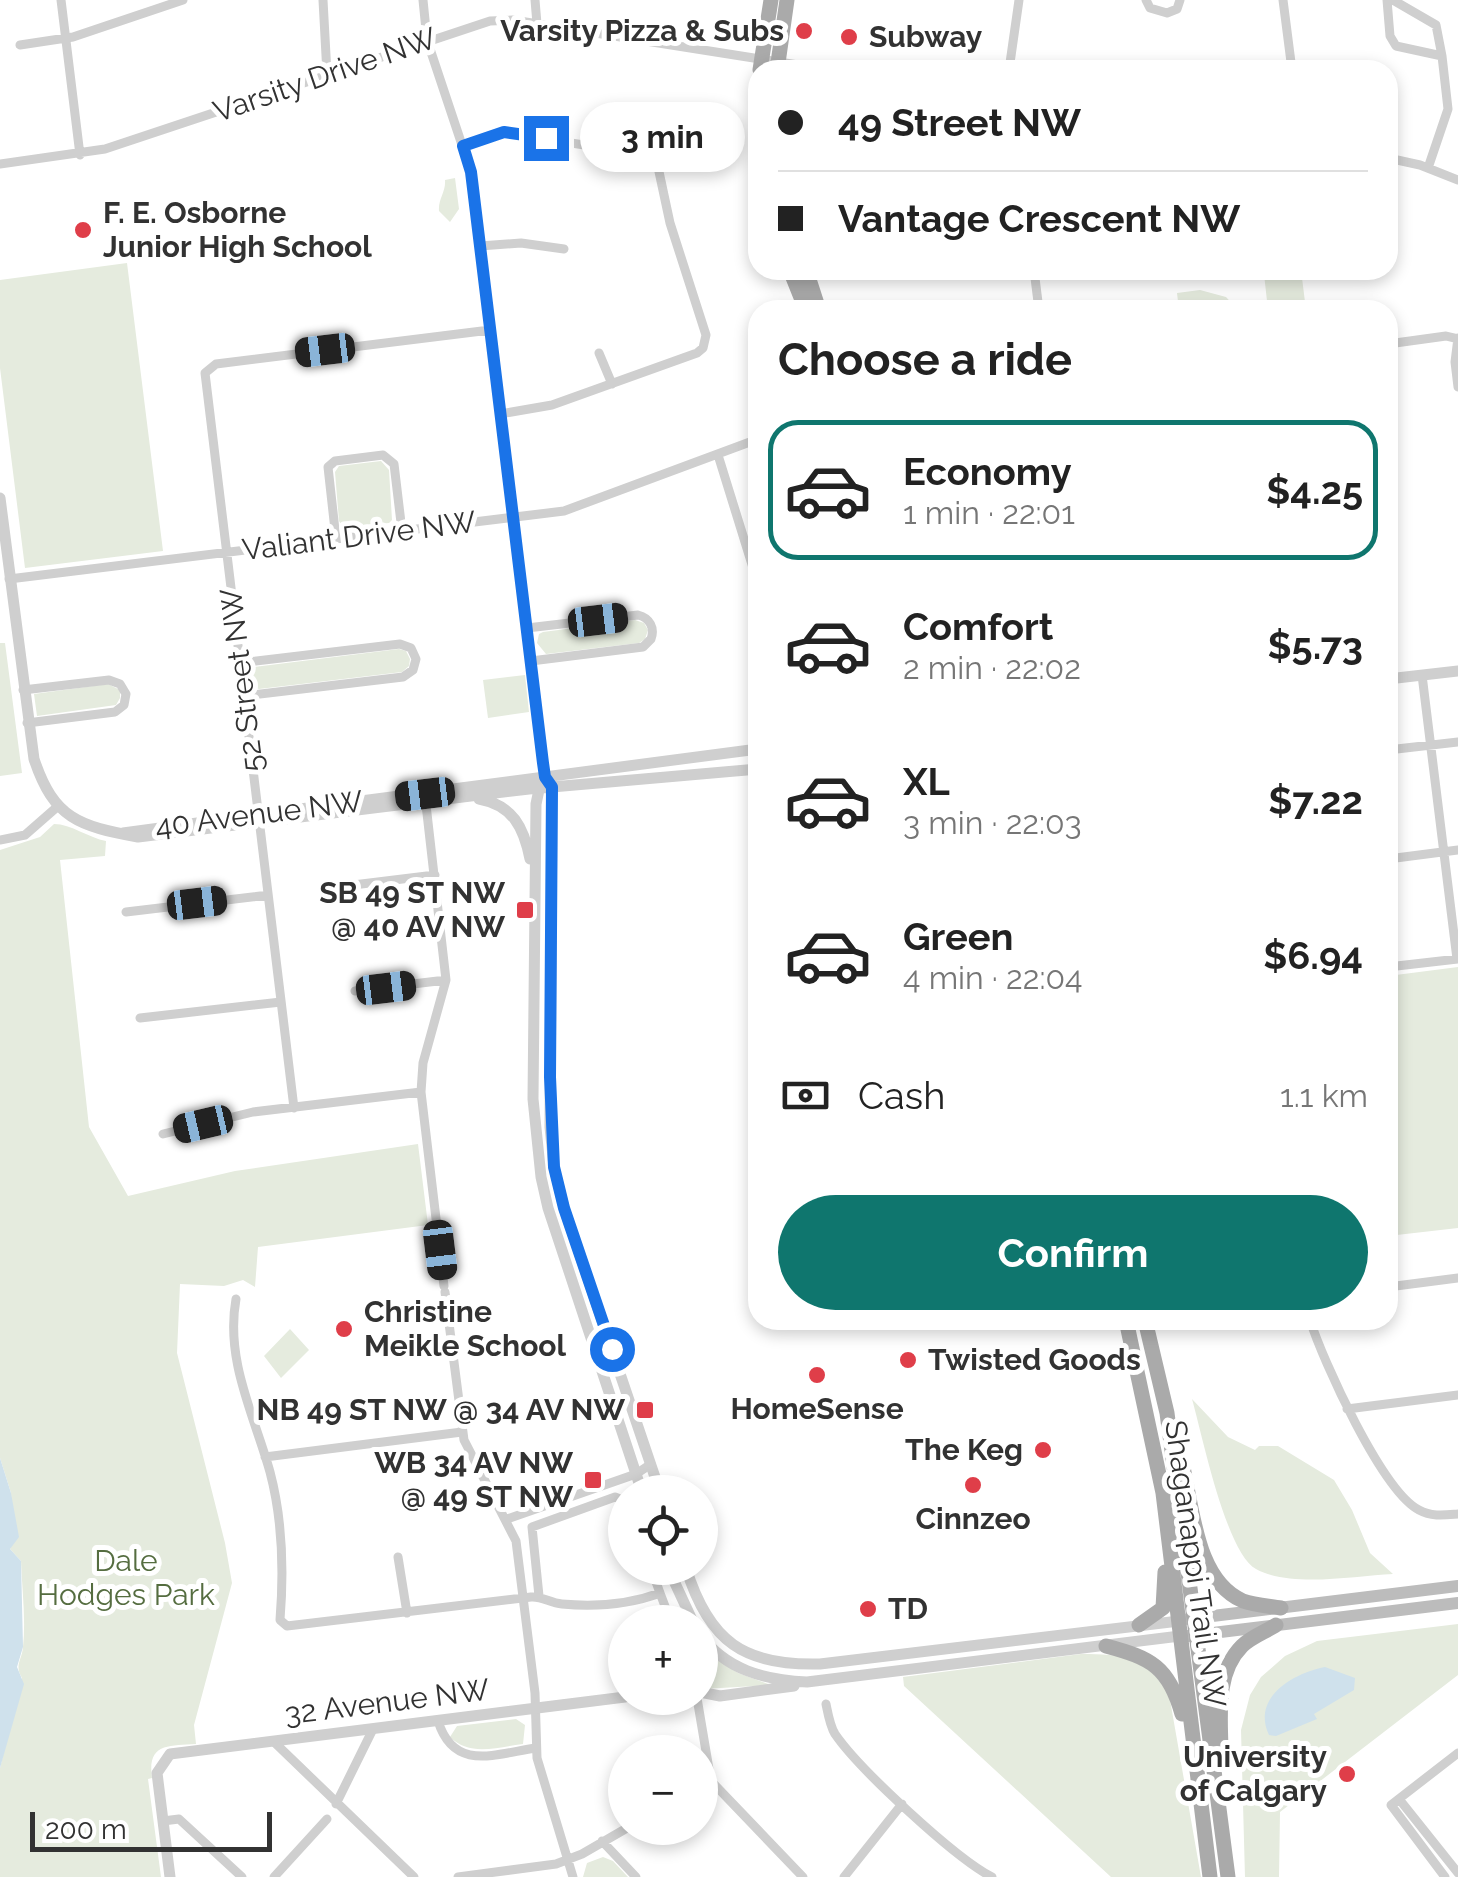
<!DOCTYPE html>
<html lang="en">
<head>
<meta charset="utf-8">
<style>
  body { margin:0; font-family:Raleway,sans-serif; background:#f6f6f6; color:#222; height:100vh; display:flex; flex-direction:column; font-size:38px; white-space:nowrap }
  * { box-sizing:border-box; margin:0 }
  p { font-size:32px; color:#767676 }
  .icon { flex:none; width:55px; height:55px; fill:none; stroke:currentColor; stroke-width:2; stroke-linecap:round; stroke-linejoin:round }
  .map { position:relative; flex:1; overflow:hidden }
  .panel { position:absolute; left:748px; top:300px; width:650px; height:1030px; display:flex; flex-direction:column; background:#fff; border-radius:30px; box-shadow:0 5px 15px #0003 }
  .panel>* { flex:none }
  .guide { position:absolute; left:748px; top:60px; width:650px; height:220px; border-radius:30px; box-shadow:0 5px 15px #0003; display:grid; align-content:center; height:220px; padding:0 30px; background:#fff }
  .tools { position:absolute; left:608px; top:1475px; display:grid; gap:20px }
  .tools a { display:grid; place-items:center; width:110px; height:110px; border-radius:50%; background:#fff; box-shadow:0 5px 15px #0003; font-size:50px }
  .scale { position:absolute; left:30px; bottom:25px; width:242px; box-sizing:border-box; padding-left:10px; border:5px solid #323232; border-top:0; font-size:28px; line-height:35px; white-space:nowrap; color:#323232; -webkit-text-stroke:8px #fff; paint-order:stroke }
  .end { position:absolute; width:45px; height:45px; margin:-22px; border:12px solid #1a73e8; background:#fff; box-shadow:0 0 0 5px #fff }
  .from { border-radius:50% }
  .bubble { position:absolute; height:70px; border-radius:35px; background:#fff; box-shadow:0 5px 15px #0003; font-size:32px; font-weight:700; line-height:70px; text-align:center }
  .car { position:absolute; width:30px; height:60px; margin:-30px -15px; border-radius:12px; box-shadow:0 0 8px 2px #0007; background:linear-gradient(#222 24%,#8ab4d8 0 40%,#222 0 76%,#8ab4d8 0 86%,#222 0) }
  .guide b { display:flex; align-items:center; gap:35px; height:95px; font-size:38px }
  .guide b+b { border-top:2px solid #e0e0e0 }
  .guide i { width:25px; height:25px; background:#222 }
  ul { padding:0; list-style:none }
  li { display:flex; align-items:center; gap:30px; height:140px; margin:0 20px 15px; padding:0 10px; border:5px solid transparent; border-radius:30px }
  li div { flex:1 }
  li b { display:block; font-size:38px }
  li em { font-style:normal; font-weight:700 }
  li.selected { border-color:#0f766e }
  li>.icon { width:90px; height:90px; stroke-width:1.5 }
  h2 { padding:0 30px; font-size:45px; line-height:120px }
  .pay { display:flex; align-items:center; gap:25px; height:110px; padding:0 30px; font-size:38px }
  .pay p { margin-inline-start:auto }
  .cta { display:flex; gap:20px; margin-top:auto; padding:20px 30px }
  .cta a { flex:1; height:115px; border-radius:60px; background:#0f766e; color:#fff; font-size:40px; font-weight:700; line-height:115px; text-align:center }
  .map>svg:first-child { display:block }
  .green { fill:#e5ebde }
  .water { fill:#cfe1ec }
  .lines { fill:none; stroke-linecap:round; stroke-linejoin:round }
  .minor { stroke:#cfcfcf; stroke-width:9 }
  .tertiary { stroke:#cfcfcf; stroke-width:11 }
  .secondary { stroke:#bcbcbc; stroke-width:12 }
  .primary { stroke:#aaa; stroke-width:15 }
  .route { stroke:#1a73e8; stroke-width:12 }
  .poi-dot { fill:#df3e49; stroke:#fff; stroke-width:4 }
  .labels { text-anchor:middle; stroke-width:10; stroke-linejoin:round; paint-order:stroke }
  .poi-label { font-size:30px; font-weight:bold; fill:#323232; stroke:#fff; text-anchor:end }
  .street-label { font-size:30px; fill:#323232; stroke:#fff }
  .park-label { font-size:30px; fill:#556d40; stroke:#fff }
</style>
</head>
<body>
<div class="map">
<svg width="1458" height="1877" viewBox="0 0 1458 1877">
  <rect width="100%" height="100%" fill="#fff"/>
  <path class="green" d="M455,178L459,209L450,222L439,211C438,199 446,192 445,180Z
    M127,263L163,551L25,568L0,368V280Z
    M1172,270H1254L1174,280Z
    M1301,270L1306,310H1268L1264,274Z
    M1200,290L1226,297L1238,310H1179L1177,293Z
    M381,461L389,470L392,520L389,523L343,527L339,521L335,472L339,466Z
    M635,620L644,623L648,630L645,639L639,643L546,654L537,643L539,634L543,632Z
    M0,643H5L22,773L0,776Z
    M399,649L406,651L410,659L409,666L402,672L259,689L251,686L250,674L253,667Z
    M525,675L529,712L488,718L483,680Z
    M108,684L120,690V698L116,705L37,716L34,694Z
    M54,824C71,824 89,838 106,841L105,856L60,860L89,1127L128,1196L235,1171L418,1144L428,1225L258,1247L255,1287L243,1280L224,1286L180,1284L177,1353L225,1543L232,1583L194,1725L196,1744C168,1746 147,1743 152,1778L148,1779L161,1877H0V1768L22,1678C14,1665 22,1660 23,1647C26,1619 22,1589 21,1561L10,1549L13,1542L11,1493L0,1458V850L40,837Z
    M1458,967V1228L1388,1236V976Z
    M290,1329L309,1350L281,1378L264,1356Z
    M1192,1399L1228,1437L1255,1450L1259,1446H1278L1334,1480L1352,1510L1370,1553L1393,1574C1354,1576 1290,1588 1256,1569C1226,1553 1202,1434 1192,1399Z
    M1458,1624V1675L1280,1812L1279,1877H1245L1241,1730L1250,1695L1261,1677L1285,1656L1317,1641Z
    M1081,1654C1123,1654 1145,1656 1169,1694L1201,1877H1111L904,1686L903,1677Z
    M718,1660L738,1673L771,1685L703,1689L702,1685Z
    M516,1719L525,1725L523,1744C497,1747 470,1757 450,1737L457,1726Z
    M603,1857L613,1861L628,1877H583L587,1863Z"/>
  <path class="water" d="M0,1458L11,1493L19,1537L10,1549L21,1561L23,1647L17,1667L24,1684L0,1768Z
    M1325,1667L1355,1678L1354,1690L1314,1714L1317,1719L1276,1736L1269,1735C1251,1697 1294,1673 1325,1667Z"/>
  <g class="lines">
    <path class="minor" d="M61,0L80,155
      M323,0L327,74
      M423,0L427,40L471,172L545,777
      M535,0L537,24
      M1146,0L1150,8L1167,13L1177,9L1180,0
      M1283,0L1292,70
      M1387,0L1390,36L1396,46L1442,56L1448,109L1428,168
      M1393,0L1436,25L1442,56
      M20,45L73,37L183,0
      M1009,70L1019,0
      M463,146L503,132L652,156L658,167L670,223L706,335L703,348L697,353L552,405L500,414
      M1388,158L1420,165L1458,180
      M0,164L105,149L490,21L513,20L830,70
      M480,246L521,243L564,249
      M1034,270L1039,310
      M1458,338L1455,362L1458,387
      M1388,344L1446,336L1458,339
      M599,353L612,384
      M718,455L758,584
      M336,539L328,467L335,461L383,455L394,464L402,531
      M9,579L564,511L758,439
      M527,628L638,615C650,618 655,628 651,639L643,647L531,661
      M239,663L400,644L411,648L416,659L413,670L403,677L244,696
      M1422,675L1457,959
      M23,690L109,680L120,684L126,694L124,705L115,712L27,723
      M1388,750L1458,742
      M425,796L446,980L423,1063L421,1092L444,1286
      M0,840L25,835L57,807
      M1388,859L1458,850
      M345,886L435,875
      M126,912L268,895
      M1388,967L1458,959
      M355,991L446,980
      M140,1018L281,1002
      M294,1108L205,373L216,364L490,330
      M163,1134L253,1112L421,1092
      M1388,1287L1458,1278
      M445,1292L464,1440L516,1541L535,1693L537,1758L573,1877
      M236,1299C225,1360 254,1415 270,1472C283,1521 284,1570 280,1620L287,1626L531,1597C542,1596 550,1603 562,1604C596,1607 628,1605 660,1593L671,1622
      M1310,1320C1323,1361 1382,1491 1419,1510C1432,1517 1445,1515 1458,1514
      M1347,1409L1458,1395
      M265,1457L462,1432
      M507,1519L636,1474L651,1464
      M398,1557L407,1613
      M651,1568L660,1593
      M539,1596L532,1527L615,1497L625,1501
      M697,1698L711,1781L803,1877
      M826,1704C828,1714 830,1726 835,1734C859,1769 955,1858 992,1877
      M438,1721C454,1772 495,1754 536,1748
      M273,1741L414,1877
      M1399,1799L1458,1873
      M336,1804L373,1729
      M163,1821L179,1819L242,1877
      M602,1841L636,1877
      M274,1877L327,1819
      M458,1877L556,1864L582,1854L627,1828
      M844,1877L902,1804
      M1445,1877L1391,1805L1458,1753"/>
    <path class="tertiary" d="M0,498L34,759C54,819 79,826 138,837L529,789L758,769
      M1388,679L1458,671
      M545,777L552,787L550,1127L554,1167L564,1208L660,1492
      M540,785L536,804L533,1099L541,1177L548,1208L642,1492
      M479,799C513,805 524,828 530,859
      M361,801L758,749
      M123,833L337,804
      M668,1568L693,1622
      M686,1568C709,1642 744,1666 820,1664L1179,1621
      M700,1634C725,1670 765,1680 807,1682L1180,1636
      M700,1682C712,1671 713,1664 710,1648
      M700,1692L720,1696L794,1686
      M170,1877L157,1773L170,1754L625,1697"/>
    <path class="secondary" d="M1188,1619L1458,1586
      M1188,1636L1458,1603"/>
    <path class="primary" d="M760,70L771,0
      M777,70L787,0
      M758,105V122
      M790,270L806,310
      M806,270L819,310
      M1126,1320L1163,1493L1210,1877
      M1145,1320L1167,1413L1228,1877
      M1182,1463C1193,1507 1195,1580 1243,1601C1254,1605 1269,1606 1281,1608
      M1139,1625L1163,1608L1165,1572
      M1106,1646C1151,1658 1169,1667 1182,1714
      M1221,1754C1221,1719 1214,1674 1242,1646C1251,1637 1265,1632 1276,1625"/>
  </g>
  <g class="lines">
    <path class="route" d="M546,138L504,132L463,146L471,172L543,763L545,777L552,787L550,1077L554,1167L564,1208L612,1349"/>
  </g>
  <g class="poi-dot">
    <circle cx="804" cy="31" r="10"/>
    <circle cx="849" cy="37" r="10"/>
    <circle cx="83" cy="230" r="10"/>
    <rect x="515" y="900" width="20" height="20" rx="5"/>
    <circle cx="344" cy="1329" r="10"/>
    <circle cx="908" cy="1360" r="10"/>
    <circle cx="817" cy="1375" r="10"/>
    <rect x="635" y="1400" width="20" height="20" rx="5"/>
    <circle cx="1043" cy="1450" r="10"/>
    <rect x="583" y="1470" width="20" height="20" rx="5"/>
    <circle cx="973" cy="1485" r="10"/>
    <circle cx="868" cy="1609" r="10"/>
    <circle cx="1347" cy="1774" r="10"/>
  </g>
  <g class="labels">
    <g class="poi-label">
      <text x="784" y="41">Varsity Pizza &amp; Subs</text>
      <text x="869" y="47" text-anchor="start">Subway</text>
      <text x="103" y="223" text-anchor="start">F. E. Osborne<tspan x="103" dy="34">Junior High School</tspan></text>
      <text x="505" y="903">SB 49 ST NW<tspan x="505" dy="34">@ 40 AV NW</tspan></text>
      <text x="364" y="1322" text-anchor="start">Christine<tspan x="364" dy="34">Meikle School</tspan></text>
      <text x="928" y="1370" text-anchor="start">Twisted Goods</text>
      <text x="817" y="1419" text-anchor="middle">HomeSense</text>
      <text x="625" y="1420">NB 49 ST NW @ 34 AV NW</text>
      <text x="1023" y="1460">The Keg</text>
      <text x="573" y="1473">WB 34 AV NW<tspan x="573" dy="34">@ 49 ST NW</tspan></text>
      <text x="973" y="1529" text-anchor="middle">Cinnzeo</text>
      <text x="888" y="1619" text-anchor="start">TD</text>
      <text x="1327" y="1767">University<tspan x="1327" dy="34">of Calgary</tspan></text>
    </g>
    <g class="street-label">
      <text transform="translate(325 75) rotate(-19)" y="10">Varsity Drive NW</text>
      <text transform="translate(359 536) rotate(-7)" y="10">Valiant Drive NW</text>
      <text transform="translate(242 680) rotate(-97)" y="10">52 Street NW</text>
      <text transform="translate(259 814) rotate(-7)" y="10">40 Avenue NW</text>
      <text transform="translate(1195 1564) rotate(82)" y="10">Shaganappi Trail NW</text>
      <text transform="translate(387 1702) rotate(-7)" y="10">32 Avenue NW</text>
    </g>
    <g class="park-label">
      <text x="126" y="1571">Dale<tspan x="126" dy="34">Hodges Park</tspan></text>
    </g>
  </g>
</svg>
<div class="tools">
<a><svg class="icon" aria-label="locate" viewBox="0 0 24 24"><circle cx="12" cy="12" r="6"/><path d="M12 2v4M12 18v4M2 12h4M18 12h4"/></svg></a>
<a>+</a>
<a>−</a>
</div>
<div class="scale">200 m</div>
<i class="end from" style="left:612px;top:1349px"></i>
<i class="end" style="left:546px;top:138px"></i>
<div class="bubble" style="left:580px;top:102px;width:165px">3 min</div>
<i class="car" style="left:325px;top:350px;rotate:263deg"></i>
<i class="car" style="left:598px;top:620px;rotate:83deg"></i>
<i class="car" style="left:425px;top:794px;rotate:263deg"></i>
<i class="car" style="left:197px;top:903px;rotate:83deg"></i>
<i class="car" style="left:386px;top:988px;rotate:83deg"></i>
<i class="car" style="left:203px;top:1124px;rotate:257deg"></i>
<i class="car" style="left:440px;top:1250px;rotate:173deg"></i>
<div class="guide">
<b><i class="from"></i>49 Street NW</b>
<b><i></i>Vantage Crescent NW</b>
</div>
<section class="panel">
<h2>Choose a ride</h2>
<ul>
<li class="selected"><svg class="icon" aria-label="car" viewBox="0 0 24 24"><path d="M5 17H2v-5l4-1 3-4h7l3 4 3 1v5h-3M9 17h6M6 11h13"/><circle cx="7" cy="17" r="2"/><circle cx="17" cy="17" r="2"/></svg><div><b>Economy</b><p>1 min · 22:01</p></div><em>$4.25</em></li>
<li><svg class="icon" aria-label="car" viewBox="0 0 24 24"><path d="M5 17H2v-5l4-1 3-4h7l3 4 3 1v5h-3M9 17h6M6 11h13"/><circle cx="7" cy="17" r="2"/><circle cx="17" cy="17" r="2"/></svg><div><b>Comfort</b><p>2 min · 22:02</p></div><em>$5.73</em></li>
<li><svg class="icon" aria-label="car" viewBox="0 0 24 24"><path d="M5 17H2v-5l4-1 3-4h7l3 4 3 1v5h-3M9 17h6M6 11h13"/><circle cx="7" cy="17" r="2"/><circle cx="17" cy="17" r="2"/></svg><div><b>XL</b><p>3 min · 22:03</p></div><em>$7.22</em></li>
<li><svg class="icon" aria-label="car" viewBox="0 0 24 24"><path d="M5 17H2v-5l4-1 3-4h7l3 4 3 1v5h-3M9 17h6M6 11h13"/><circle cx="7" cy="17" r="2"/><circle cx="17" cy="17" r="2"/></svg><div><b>Green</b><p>4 min · 22:04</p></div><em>$6.94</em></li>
</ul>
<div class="pay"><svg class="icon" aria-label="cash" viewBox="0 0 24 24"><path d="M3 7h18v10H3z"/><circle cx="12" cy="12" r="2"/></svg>Cash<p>1.1 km</p></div>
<div class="cta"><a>Confirm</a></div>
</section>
</div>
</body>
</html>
